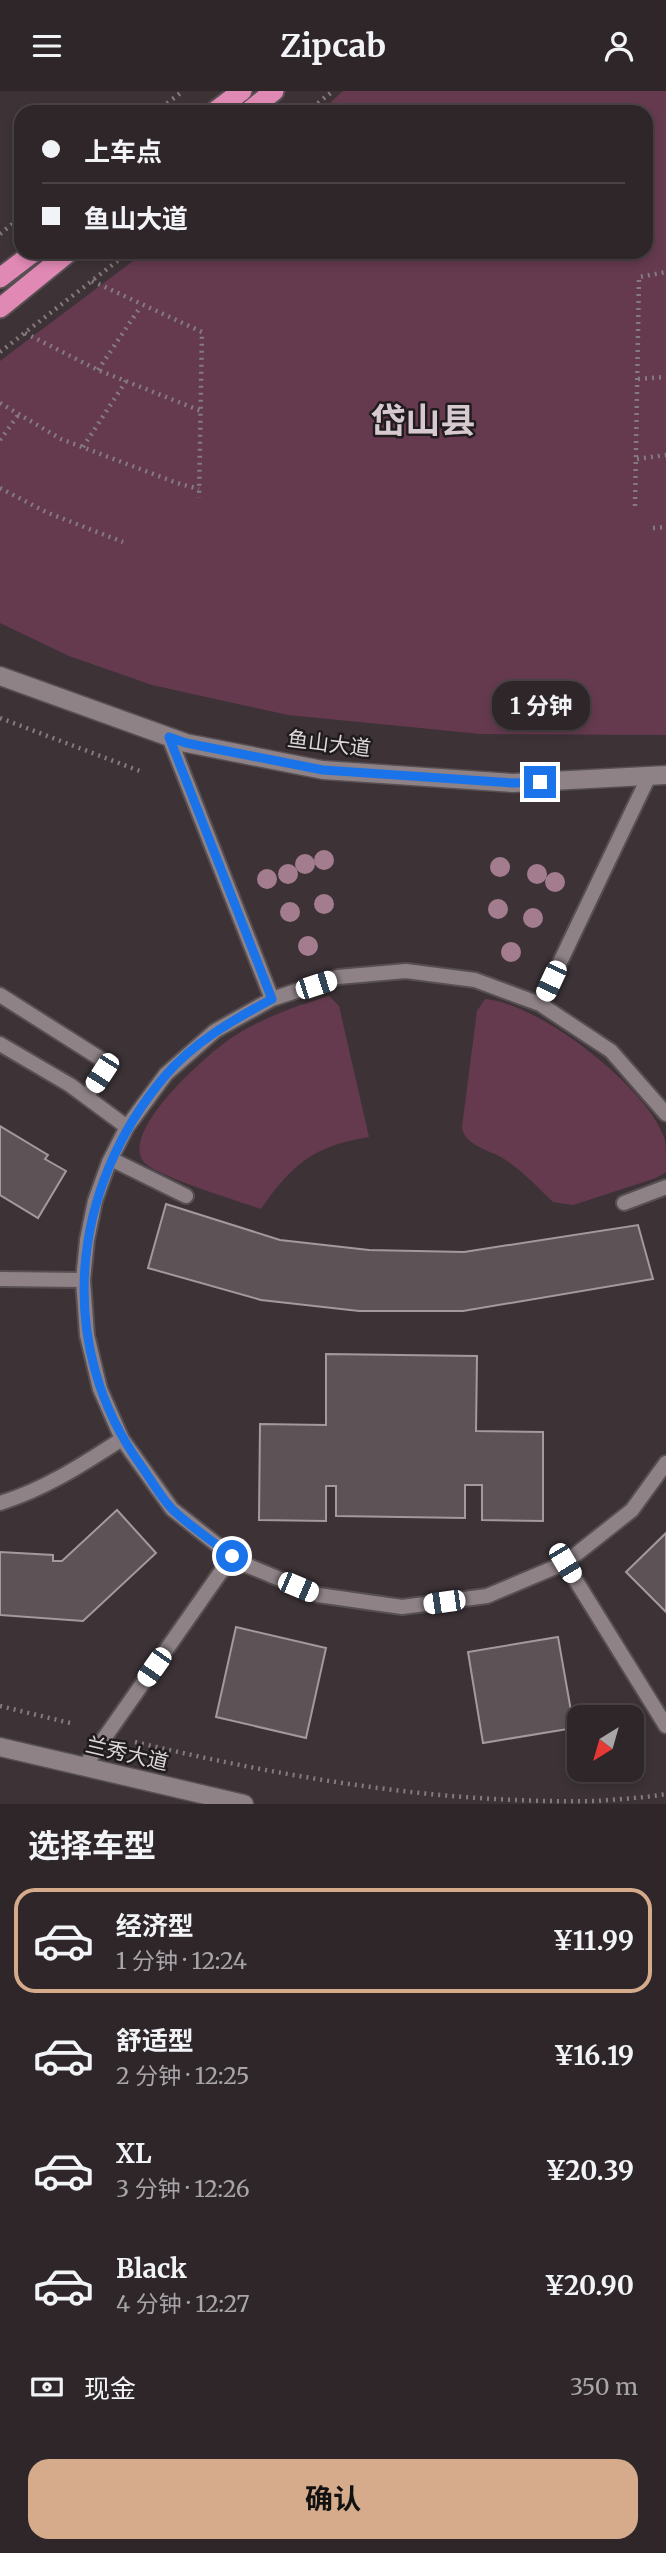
<!DOCTYPE html>
<html lang="zh">
<head>
<meta charset="utf-8">
<style>
  body { margin:0; font-family:Merriweather,"Noto Sans SC",serif; background:#362e31; color:#f1f3f6; height:100vh; display:flex; flex-direction:column; font-size:26px; white-space:nowrap }
  * { box-sizing:border-box; margin:0 }
  p { font-size:23px; color:#a7a5a8 }
  .icon { flex:none; width:38px; height:38px; fill:none; stroke:currentColor; stroke-width:2; stroke-linecap:round; stroke-linejoin:round }
  .map { position:relative; height:1713px; overflow:hidden }
  .details { display:flex; flex-direction:column; background:#2e2629; flex:1 }
  .details>* { flex:none }
  .guide { position:absolute; left:14px; top:14px; width:639px; height:154px; border-radius:21px; box-shadow:0 4px 10px #0003,0 0 0 2px #494346; display:grid; align-content:center; height:154px; padding:0 28px; background:#2e2629 }
  .needle { width:46px; rotate:217deg }
  .controls { position:absolute; left:567px; top:1614px; display:grid; gap:14px }
  .controls a { display:grid; place-items:center; width:77px; height:77px; border-radius:14px; background:#2e2629; box-shadow:0 4px 10px #0003,0 0 0 2px #494346; font-size:35px }
  .end { position:absolute; width:32px; height:32px; margin:-16px; border:9px solid #1a73e8; background:#fff; box-shadow:0 0 0 4px #fff }
  .from { border-radius:50% }
  .bubble { position:absolute; height:49px; border-radius:21px; background:#2e2629; box-shadow:0 4px 10px #0003,0 0 0 2px #494346; font-size:23px; font-weight:700; line-height:49px; text-align:center }
  .car { position:absolute; width:21px; height:42px; margin:-21px -10px; border-radius:9px; box-shadow:0 0 5px 2px #0007; background:linear-gradient(#fff 24%,#345 0 40%,#fff 0 76%,#345 0 86%,#fff 0) }
  .guide b { display:flex; align-items:center; gap:24px; height:66px; font-size:26px }
  .guide b+b { border-top:2px solid #494346 }
  .guide i { width:18px; height:18px; background:#f1f3f6 }
  ul { padding:0; list-style:none }
  li { display:flex; align-items:center; gap:21px; height:105px; margin:0 14px 10px; padding:0 14px; border:4px solid transparent; border-radius:21px }
  li div { flex:1 }
  li b { display:block; font-size:26px }
  li em { font-style:normal; font-weight:700 }
  li.current { border-color:#d6ab8b }
  li>.icon { width:63px; height:63px; stroke-width:1.5 }
  h2 { padding:0 28px; font-size:32px; line-height:84px }
  .pay { display:flex; align-items:center; gap:18px; height:77px; padding:0 28px; font-size:26px }
  .pay p { margin-inline-start:auto }
  .button { display:flex; gap:14px; margin-top:auto; padding:14px 28px }
  .button a { flex:1; height:80px; border-radius:21px; background:#d6ab8b; color:#111; font-size:28px; font-weight:700; line-height:80px; text-align:center }
  header { display:flex; justify-content:space-between; align-items:center; height:91px; padding:0 28px; background:#2e2629; font-size:32px; font-weight:700 }
  .map>svg:first-child { display:block }
  .green { fill:#653a4f }
  .building { fill:#5d5357; stroke:#a5989e; stroke-width:2 }
  .lines { fill:none; stroke-linecap:round; stroke-linejoin:round }
  .service-casing { stroke:#574f52; stroke-width:18 }
  .minor-casing { stroke:#574f52; stroke-width:21 }
  .trunk-casing { stroke:#574f52; stroke-width:23 }
  .path { stroke:#837b7e; stroke-width:4.5; stroke-dasharray:2 5; stroke-linecap:butt }
  .service { stroke:#8e8287; stroke-width:14 }
  .minor { stroke:#8e8287; stroke-width:18 }
  .trunk { stroke:#e089b4; stroke-width:19 }
  .tree { fill:#a37c8e }
  .route { stroke:#1a73e8; stroke-width:9 }
  .labels { text-anchor:middle; stroke-width:5; stroke-linejoin:round; paint-order:stroke }
  .street-label { font-size:21px; fill:#ddd7d9; stroke:#201c1e }
  .town-label { font-size:35px; font-weight:bold; fill:#d6c9cf; stroke:#201c1e }
</style>
</head>
<body>
<header><svg class="icon" aria-label="menu" viewBox="0 0 24 24"><path d="M4 6h16M4 12h16M4 18h16"/></svg>Zipcab<svg class="icon" aria-label="person" viewBox="0 0 24 24"><circle cx="12" cy="8" r="4"/><path d="M4 21q1-7 8-7t8 7"/></svg></header>
<div class="map">
<svg width="666" height="1713" viewBox="0 0 666 1713">
  <rect width="100%" height="100%" fill="#3d3337"/>
  <path class="green" d="M343,0H666V644L481,643L288,624L152,594L69,565L0,532V270L145,161H646V21H320Z
    M329,905L339,915L369,1046C314,1055 293,1072 261,1118C239,1110 154,1085 143,1070C121,1038 211,959 236,944C265,926 296,915 329,905Z
    M485,908C539,912 649,997 665,1049C666,1059 666,1071 666,1081L656,1087L573,1114L553,1111C536,1095 519,1076 499,1065C485,1058 464,1053 462,1036L477,920Z"/>
  <path class="building" d="M0,1035L48,1064L45,1068L66,1080L38,1127L0,1104Z
    M166,1113L280,1149L369,1159L464,1161L638,1134L653,1188L463,1220H359L261,1209L148,1177Z
    M326,1263L477,1265L476,1340L543,1341V1430L482,1429V1394H465V1427L336,1425V1395H326V1430L259,1429L260,1333L326,1334Z
    M117,1419L156,1462L83,1530L0,1524V1461L53,1464V1470H62Z
    M666,1442V1521L626,1481Z
    M236,1536L326,1557L306,1647L216,1626Z
    M558,1546L574,1637L483,1652L468,1561Z"/>
  <g class="lines">
    <g class="service-casing">
      <path id="service" d="M169,646L272,908
        M0,904L101,968C106,982 94,994 86,1006
        M540,913L649,685
        M0,953L70,994L127,1036
        M666,1023L611,960L540,913L475,889L406,880L338,886L272,908L215,940L166,983L127,1036L109,1071L95,1110L87,1149L83,1189L87,1244L100,1298L122,1348L172,1418L239,1471L318,1504L402,1516L487,1505L565,1472L632,1419L666,1372
        M111,1068L186,1105
        M624,1112L666,1096
        M0,1188L83,1189
        M0,1412C45,1398 82,1374 122,1348
        M565,1472L666,1635
        M84,1676L232,1465"/>
    </g>
    <g class="minor-casing">
      <path id="minor" d="M0,585L186,652L323,679L513,692L666,684
        M0,1656L244,1713"/>
    </g>
    <g class="trunk-casing">
      <path id="trunk" d="M214,21L242,0
        M248,21L274,0
        M0,187L34,161
        M0,217L69,161"/>
    </g>
    <path class="path" d="M156,21L183,0
      M307,21L333,0
      M0,143L21,126
      M92,190L202,241L199,407
      M25,242L98,279L201,320
      M0,261L129,161
      M98,279L141,215
      M638,288L666,286
      M0,312L61,348L177,392L199,398
      M0,349L19,323
      M83,356L126,290
      M637,368L666,364
      M0,397L48,422L123,451
      M635,415L639,186L666,181
      M653,437L666,436
      M0,627L140,680
      M0,1615L70,1632
      M135,1651C287,1687 440,1713 597,1710C620,1708 643,1707 666,1703"/>
    <use href="#service" class="service"/>
    <use href="#minor" class="minor"/>
    <use href="#trunk" class="trunk"/>
  </g>
  <g class="tree">
    <circle cx="324" cy="769" r="10"/>
    <circle cx="305" cy="773" r="10"/>
    <circle cx="500" cy="776" r="10"/>
    <circle cx="288" cy="783" r="10"/>
    <circle cx="537" cy="783" r="10"/>
    <circle cx="267" cy="788" r="10"/>
    <circle cx="555" cy="791" r="10"/>
    <circle cx="324" cy="813" r="10"/>
    <circle cx="498" cy="818" r="10"/>
    <circle cx="290" cy="821" r="10"/>
    <circle cx="533" cy="827" r="10"/>
    <circle cx="308" cy="855" r="10"/>
    <circle cx="511" cy="861" r="10"/>
  </g>
  <g class="lines">
    <path class="route" d="M232,1465C212,1450 191,1436 173,1419C161,1407 152,1390 142,1376C54,1255 70,1097 165,985C194,951 233,929 272,908L169,646L186,652L323,679L513,692L540,691"/>
  </g>
  <g class="labels">
    <g class="street-label">
      <text transform="translate(329 653) rotate(7)" y="7">鱼山大道</text>
      <text transform="translate(127 1663) rotate(13)" y="7">兰秀大道</text>
    </g>
    <g class="town-label">
      <text x="423" y="342">岱山县</text>
    </g>
  </g>
</svg>
<div class="controls">
<a><svg class="needle" viewBox="-14 -14 28 28"><path d="M0-13l5 13h-10z" fill="#e53935"/><path d="M0 13l5-13h-10z" fill="#a7a5a8"/></svg></a>
</div>
<i class="end from" style="left:232px;top:1465px"></i>
<i class="end" style="left:540px;top:691px"></i>
<div class="bubble" style="left:492px;top:590px;width:98px">1 分钟</div>
<i class="car" style="left:551px;top:890px;rotate:205deg"></i>
<i class="car" style="left:316px;top:894px;rotate:72deg"></i>
<i class="car" style="left:102px;top:982px;rotate:213deg"></i>
<i class="car" style="left:565px;top:1472px;rotate:149deg"></i>
<i class="car" style="left:298px;top:1496px;rotate:113deg"></i>
<i class="car" style="left:444px;top:1511px;rotate:262deg"></i>
<i class="car" style="left:154px;top:1576px;rotate:215deg"></i>
<div class="guide">
<b><i class="from"></i>上车点</b>
<b><i></i>鱼山大道</b>
</div>
</div>
<section class="details">
<h2>选择车型</h2>
<ul>
<li class="current"><svg class="icon" aria-label="car" viewBox="0 0 24 24"><path d="M5 17H2v-5l4-1 3-4h7l3 4 3 1v5h-3M9 17h6M6 11h13"/><circle cx="7" cy="17" r="2"/><circle cx="17" cy="17" r="2"/></svg><div><b>经济型</b><p>1 分钟 · 12:24</p></div><em>¥11.99</em></li>
<li><svg class="icon" aria-label="car" viewBox="0 0 24 24"><path d="M5 17H2v-5l4-1 3-4h7l3 4 3 1v5h-3M9 17h6M6 11h13"/><circle cx="7" cy="17" r="2"/><circle cx="17" cy="17" r="2"/></svg><div><b>舒适型</b><p>2 分钟 · 12:25</p></div><em>¥16.19</em></li>
<li><svg class="icon" aria-label="car" viewBox="0 0 24 24"><path d="M5 17H2v-5l4-1 3-4h7l3 4 3 1v5h-3M9 17h6M6 11h13"/><circle cx="7" cy="17" r="2"/><circle cx="17" cy="17" r="2"/></svg><div><b>XL</b><p>3 分钟 · 12:26</p></div><em>¥20.39</em></li>
<li><svg class="icon" aria-label="car" viewBox="0 0 24 24"><path d="M5 17H2v-5l4-1 3-4h7l3 4 3 1v5h-3M9 17h6M6 11h13"/><circle cx="7" cy="17" r="2"/><circle cx="17" cy="17" r="2"/></svg><div><b>Black</b><p>4 分钟 · 12:27</p></div><em>¥20.90</em></li>
</ul>
<div class="pay"><svg class="icon" aria-label="cash" viewBox="0 0 24 24"><path d="M3 7h18v10H3z"/><circle cx="12" cy="12" r="2"/></svg>现金<p>350 m</p></div>
<div class="button"><a>确认</a></div>
</section>
</body>
</html>
